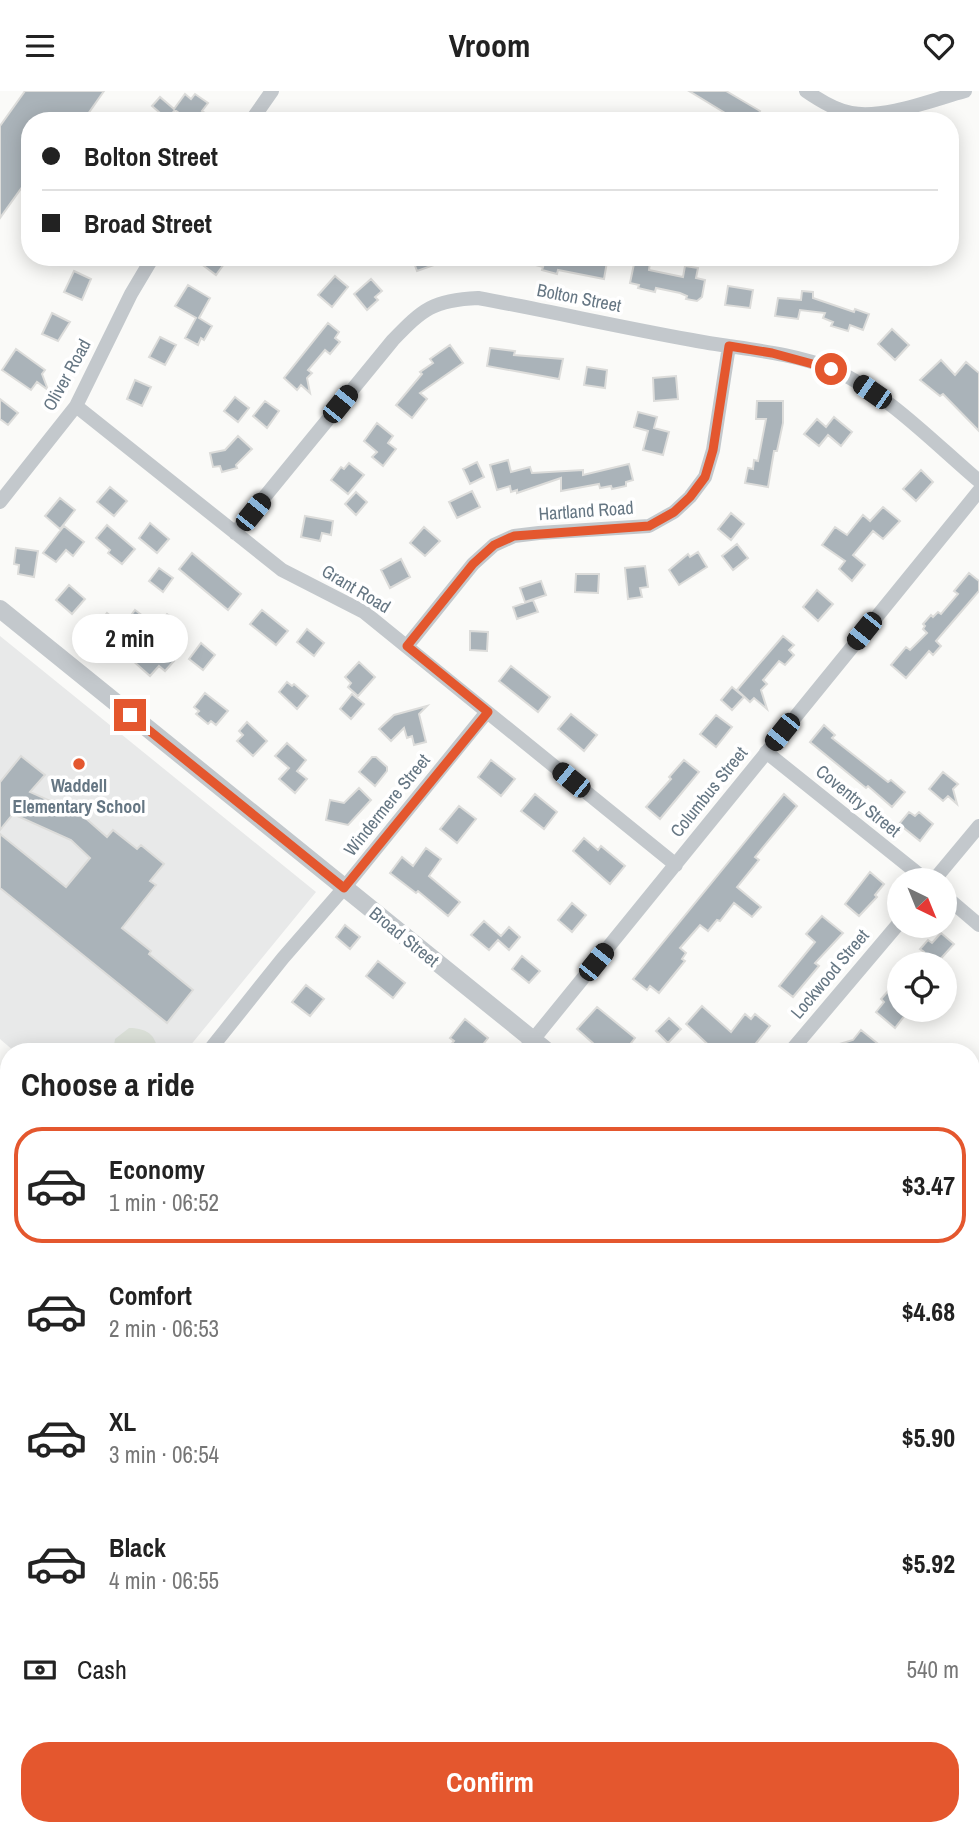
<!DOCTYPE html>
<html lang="en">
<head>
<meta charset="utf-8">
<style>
  body { margin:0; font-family:"Archivo Narrow",sans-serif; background:#f2f2f2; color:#222; height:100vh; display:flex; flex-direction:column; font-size:26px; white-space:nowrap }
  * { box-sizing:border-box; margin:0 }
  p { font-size:23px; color:#767676 }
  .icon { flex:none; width:38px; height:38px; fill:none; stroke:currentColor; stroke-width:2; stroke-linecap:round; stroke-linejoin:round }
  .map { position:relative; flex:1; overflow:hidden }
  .panel { position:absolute; left:0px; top:952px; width:980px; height:793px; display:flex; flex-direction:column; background:#fff; border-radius:28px 28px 0 0; box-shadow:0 4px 18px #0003 }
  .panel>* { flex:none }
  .banner { position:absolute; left:21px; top:21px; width:938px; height:154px; border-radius:28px; box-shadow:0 4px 18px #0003; display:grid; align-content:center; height:154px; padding:0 21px; background:#fff }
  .needle { width:46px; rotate:137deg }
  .fabs { position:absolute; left:887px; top:777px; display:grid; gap:14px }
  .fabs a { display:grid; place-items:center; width:70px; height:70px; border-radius:50%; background:#fff; box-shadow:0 4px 18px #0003; font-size:35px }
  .end { position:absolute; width:32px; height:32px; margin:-16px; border:9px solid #e4572e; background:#fff; box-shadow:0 0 0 4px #fff }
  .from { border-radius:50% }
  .bubble { position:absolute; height:49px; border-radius:24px; background:#fff; box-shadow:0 4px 18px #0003; font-size:23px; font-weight:700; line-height:49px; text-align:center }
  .car { position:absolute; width:21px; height:42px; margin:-21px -10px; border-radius:9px; box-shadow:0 0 5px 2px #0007; background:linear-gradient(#222 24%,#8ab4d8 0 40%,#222 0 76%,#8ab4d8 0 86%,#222 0) }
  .banner b { display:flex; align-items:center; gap:24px; height:66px; font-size:26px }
  .banner b+b { border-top:2px solid #e0e0e0 }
  .banner i { width:18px; height:18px; background:#222 }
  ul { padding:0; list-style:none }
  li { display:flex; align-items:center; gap:21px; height:116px; margin:0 14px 10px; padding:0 7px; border:4px solid transparent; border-radius:28px }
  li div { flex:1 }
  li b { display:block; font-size:26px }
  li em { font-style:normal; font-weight:700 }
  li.on { border-color:#e4572e }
  li>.icon { width:63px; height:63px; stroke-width:1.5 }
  h2 { padding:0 21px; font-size:32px; line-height:84px }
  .pay { display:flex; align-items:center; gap:18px; height:77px; padding:0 21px; font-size:26px }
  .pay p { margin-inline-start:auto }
  .action { display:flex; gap:14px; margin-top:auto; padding:14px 21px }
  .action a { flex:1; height:80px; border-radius:28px; background:#e4572e; color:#fff; font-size:28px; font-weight:700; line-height:80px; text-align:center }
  header { display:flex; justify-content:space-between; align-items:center; height:91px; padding:0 21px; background:#fff; font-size:32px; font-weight:700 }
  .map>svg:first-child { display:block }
  .built { fill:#e8e9e9 }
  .green { fill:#dadfd7 }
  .building { fill:#aab3b9; stroke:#dcdcda; stroke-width:2 }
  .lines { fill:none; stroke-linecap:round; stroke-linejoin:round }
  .minor { stroke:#c3c8cc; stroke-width:14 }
  .tertiary { stroke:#c3c8cc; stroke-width:18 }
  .route { stroke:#e4572e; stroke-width:9 }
  .poi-dot { fill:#e4572e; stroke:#fff; stroke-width:2.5 }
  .labels { text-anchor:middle; stroke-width:7; stroke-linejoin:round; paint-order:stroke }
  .street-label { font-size:18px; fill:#657683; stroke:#fff }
  .poi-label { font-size:18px; font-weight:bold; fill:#657683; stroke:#fff }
</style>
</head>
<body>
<header><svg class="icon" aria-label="menu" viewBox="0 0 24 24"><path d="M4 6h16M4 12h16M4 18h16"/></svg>Vroom<svg class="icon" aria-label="heart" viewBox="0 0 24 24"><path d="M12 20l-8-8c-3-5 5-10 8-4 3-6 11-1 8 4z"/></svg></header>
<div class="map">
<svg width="979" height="1744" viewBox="0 0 979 1744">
  <rect width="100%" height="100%" fill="#fafaf8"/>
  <path class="built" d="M0,545L316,801L185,961H15L0,948Z"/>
  <path class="green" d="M129,937C145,937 157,943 157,961H113L115,948Z"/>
  <path class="building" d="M25,0H104L83,30H30V85L0,127V35Z
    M689,0H726L760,20L754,30H727L730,25Z
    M185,3L191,8L195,3L208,12L202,20L205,22L200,30H190L175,19L167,28L152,15L160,6L174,18Z
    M192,166H229L216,184Z
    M412,166H451V168L417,180Z
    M522,166H583L607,171L604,188L558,179L557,183L542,179L543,176L521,170Z
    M635,168L650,172L649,179L683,186L685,175L698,177L696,187L705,189L702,206L697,210L686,208L687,205L680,202L656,197L655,201L638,197L639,194L630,192Z
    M74,180L91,188L82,209L64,201Z
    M335,185L348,196L332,216L318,204Z
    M371,188L382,200L375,206L378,209L367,219L354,203Z
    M188,194L210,207L199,227L212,235L204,249L201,247L198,254L185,247L196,227L175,215Z
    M728,195L753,199L750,217L725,214Z
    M802,200L813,201V207L854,221L855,218L869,223L863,239L850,234L848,240L831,235L833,231L823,227L825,222L800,219L798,228L775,225L778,207L801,209Z
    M52,222L70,231L58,250L42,243Z
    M328,232L339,241L335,247L340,251L330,263L325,259L308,279L312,282L307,287L310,302L301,294L297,299L284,287Z
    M892,238L909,254L895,269L878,253Z
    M160,246L176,254L165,274L149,266Z
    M450,254L463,272L420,302L427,308L412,327L396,314L422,283L420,281L433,272L430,268Z
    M490,257L515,260L514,264L563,268L559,288L487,275Z
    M16,258L45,279L42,283L48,299L37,291L31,299L2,279Z
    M941,269L955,284L966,271L979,282V340L943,303L940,305L920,289Z
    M587,276L607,279L605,297L584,294Z
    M676,285L678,308L654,310L653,287Z
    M135,289L151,296L142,315L127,308Z
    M235,306L249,317L238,331L224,320Z
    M0,308L18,322L8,334L0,328Z
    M265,310L279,320L267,337L253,325Z
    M757,310H783V332L777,360H774L768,396L745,392L748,377L753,378L754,369L758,370L766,328H756Z
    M638,321L657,326L654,337L669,341L663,364L643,359L648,340L634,336Z
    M834,326L852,341L841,355L828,344L819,355L804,343L817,328L826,336Z
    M377,332L393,345L388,352L396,358L383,375L372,366L377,361L364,350Z
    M238,345L252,358L236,374L237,377L222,381L220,375L213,376L210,362L225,359Z
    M508,369L511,381L530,376L532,382L583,379V384L629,373L633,389L626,391V395L612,398L611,395L600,397L599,393L561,400V387L517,402V399L511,401L510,395L497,399L490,374Z
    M477,371L484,386L470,393L463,378Z
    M349,372L364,384L348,403L331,389L341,376L344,378Z
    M921,379L933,391L916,410L903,398Z
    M110,396L127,410L114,425L97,411Z
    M472,400L480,416L457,427L449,411Z
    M356,401L367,411L356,424L345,413Z
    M60,407L75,419L60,438L45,425Z
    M883,416L900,430L883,448L873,440L853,464L865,474L852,490L839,478L845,470L822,454L835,436L847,444L863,424L870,430Z
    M731,422L744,433L731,449L718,438Z
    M305,425L333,430L331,444L322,442L320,450L301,446Z
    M150,432L169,448L157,462L139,447Z
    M107,434L135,458L122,473L108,462L110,459L96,447Z
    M64,435L84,451L73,465L66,459L56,471L43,462Z
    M424,436L440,450L425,465L410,452Z
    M737,453L748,467L733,479L722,465Z
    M16,457L38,460L34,486L18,483L19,474L14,473Z
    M698,461L707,476L679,494L669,479L688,463L690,466Z
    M192,462L241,503L228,519L179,478Z
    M401,468L410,486L390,497L381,479Z
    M645,475L648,496L640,497L642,506L628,508L625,477Z
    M159,477L173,487L163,501L149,490Z
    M969,482L979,490V500L936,550L941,555L933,564L929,560L906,587L891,574L906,556L910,559L927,542L923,538L925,535L923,533L931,524L933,526L938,521L941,523L958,503L954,500Z
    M576,483H599L598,502L575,501Z
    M541,490L546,504L525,511L520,497Z
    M69,494L85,508L72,523L56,509Z
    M817,499L833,513L818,530L803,516Z
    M533,509L538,521L517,528L513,516Z
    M135,519L156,535L167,523L176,530L156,553L174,570L165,580L159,575L150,585L132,569L150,549L126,531Z
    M262,519L288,540L276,554L250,533Z
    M107,522L125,537L110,554L101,546L105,541L97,535Z
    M307,538L324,552L314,565L297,551Z
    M470,540L488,541L487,560L470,559Z
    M783,545L794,554L789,559L794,564L785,574L779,570L763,589L767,593L761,599L767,618L754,607L750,611L737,599Z
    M201,552L215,564L203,579L189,568Z
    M359,571L375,586L358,605L348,596L351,592L345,586Z
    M511,575L550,606L538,621L499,590Z
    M287,591L292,595L294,593L308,605L297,618L279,601Z
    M732,596L744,606L732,619L721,609Z
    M205,602L228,620L216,634L211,630L208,633L196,623L199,620L194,616Z
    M352,603L364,613L351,628L340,618Z
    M427,615L419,623L426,651L414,654L412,645L407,647L404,637L391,650L379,638L394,624Z
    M571,623L597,644L584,660L558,638Z
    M716,624L732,636L716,656L700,643Z
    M247,631L267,650L253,665L237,650L243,644L239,640Z
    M824,634L835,644L832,647L888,691L891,689L905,701L892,716L868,695L866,697L810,651Z
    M287,652L306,669L297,680L307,688L295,702L279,688L289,677L275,665Z
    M21,665L45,684L30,701L82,724L107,746L113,739L137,758L141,754L164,773L150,790L156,794L122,837L151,860L149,863L193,899L167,932L0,797V743L66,796L90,767L71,749L13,723L0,739V691Z
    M372,666H376L387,676V680L375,695L359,681Z
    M491,669L515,688L501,705L478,686Z
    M684,669L699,681L660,728L646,716L671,688L669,686Z
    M943,681L958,693L953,698L957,713L948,705L943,710L929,698Z
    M359,697L371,709L348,734L326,729L330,709L344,712Z
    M535,703L557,721L544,738L521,720Z
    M784,703L797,715L755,766L759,769L737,796L761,816L752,826L734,812L720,830L717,829L708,840L700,834L680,857L686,862L682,868L685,870L659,902L650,895L647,899L633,888Z
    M459,715L476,728L457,752L440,738Z
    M909,721L915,725L919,721L933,733L920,750L899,733Z
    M584,747L598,759L601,755L625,775L610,793L573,760Z
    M426,757L441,768L429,785L460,811L448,825L418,800L416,802L390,782L402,766L413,775Z
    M870,781L884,793L875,804L877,806L859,825L845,813Z
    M572,812L586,824L572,841L558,829Z
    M822,825L843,842L815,872L819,875L793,906L779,895L815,851L806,843Z
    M484,830L501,845L509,836L520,846L509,859L498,849L489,859L471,844Z
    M345,834L360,846L350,858L336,846Z
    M941,842L954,853L936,873H914L924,861L920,858L928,849L932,852Z
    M522,865L540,880L529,892L512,878Z
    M378,870L405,892L393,907L366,885Z
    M900,891V919H909L895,937L876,921L884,911L881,908L889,899L892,901Z
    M306,894L324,908L310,925L292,911Z
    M702,915L731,941L745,923L751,928L755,923L770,935L749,961H716L686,933Z
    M597,916L635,947L624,961H603L577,938Z
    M669,927L681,938L668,952L656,940Z
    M465,928L488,947L477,961H445L454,950L450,947Z
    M861,939L888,961H824L823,958L853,949Z"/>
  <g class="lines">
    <path class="minor" d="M806,0C819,9 835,19 851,22C885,28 932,9 965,0
      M251,30L272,0
      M76,315L282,479L364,521L676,774
      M0,411L76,315L131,203L153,166
      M235,442L393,249C423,218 433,209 478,207C549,220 620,236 692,249C738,258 788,260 832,278C886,301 935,353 979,390
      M407,555L473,473L494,454L514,445L539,442L649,435L674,421L690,406L705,386L713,359L729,255
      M766,661L926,789
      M934,789L979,735
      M945,805L979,834
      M208,961L283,867L344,797L487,621
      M523,961L979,400
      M790,961L900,831
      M0,1056L9,1064
      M971,1074L979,1065
      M0,1380L9,1370
      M0,1392L9,1404
      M831,1736L841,1744"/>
    <path class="tertiary" d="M0,518L548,961
      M971,1313L979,1320"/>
  </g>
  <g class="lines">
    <path class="route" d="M130,624L344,797L488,621L407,555L473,473L494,454L514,445L649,435L674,421L690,406L705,386L713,359L729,255L772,262L831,278"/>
  </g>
  <circle class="poi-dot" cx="79" cy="673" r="7"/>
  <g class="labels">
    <g class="street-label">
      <text transform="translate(579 207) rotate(11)" y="6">Bolton Street</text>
      <text transform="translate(67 284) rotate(-61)" y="6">Oliver Road</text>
      <text transform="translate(586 420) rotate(-4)" y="6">Hartland Road</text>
      <text transform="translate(356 498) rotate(31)" y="6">Grant Road</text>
      <text transform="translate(709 701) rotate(-51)" y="6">Columbus Street</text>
      <text transform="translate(858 710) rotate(39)" y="6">Coventry Street</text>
      <text transform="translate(387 714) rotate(-51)" y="6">Windermere Street</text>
      <text transform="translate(404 846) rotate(39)" y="6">Broad Street</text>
      <text transform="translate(830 883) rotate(-50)" y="6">Lockwood Street</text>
    </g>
    <g class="poi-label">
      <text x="79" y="701">Waddell<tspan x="79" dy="21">Elementary School</tspan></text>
    </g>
  </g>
</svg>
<div class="fabs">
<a><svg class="needle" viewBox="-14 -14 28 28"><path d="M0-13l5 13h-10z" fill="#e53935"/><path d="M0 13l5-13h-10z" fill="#767676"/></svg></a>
<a><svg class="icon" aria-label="locate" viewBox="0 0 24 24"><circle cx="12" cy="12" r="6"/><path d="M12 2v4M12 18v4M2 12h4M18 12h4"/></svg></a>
</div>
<i class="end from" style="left:831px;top:278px"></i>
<i class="end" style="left:130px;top:624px"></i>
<div class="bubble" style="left:72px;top:523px;width:116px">2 min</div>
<i class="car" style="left:872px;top:301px;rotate:305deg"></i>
<i class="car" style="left:340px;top:313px;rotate:39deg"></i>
<i class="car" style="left:253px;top:421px;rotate:39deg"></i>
<i class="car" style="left:864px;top:540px;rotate:219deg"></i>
<i class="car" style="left:782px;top:641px;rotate:219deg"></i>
<i class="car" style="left:571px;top:689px;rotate:309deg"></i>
<i class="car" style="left:596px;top:871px;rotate:39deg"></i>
<div class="banner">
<b><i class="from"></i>Bolton Street</b>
<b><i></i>Broad Street</b>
</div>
<section class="panel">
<h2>Choose a ride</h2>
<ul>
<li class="on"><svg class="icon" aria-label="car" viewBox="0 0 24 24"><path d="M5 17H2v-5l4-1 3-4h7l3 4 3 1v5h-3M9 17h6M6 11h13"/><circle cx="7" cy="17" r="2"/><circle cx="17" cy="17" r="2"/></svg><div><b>Economy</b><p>1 min · 06:52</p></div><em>$3.47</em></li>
<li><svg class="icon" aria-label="car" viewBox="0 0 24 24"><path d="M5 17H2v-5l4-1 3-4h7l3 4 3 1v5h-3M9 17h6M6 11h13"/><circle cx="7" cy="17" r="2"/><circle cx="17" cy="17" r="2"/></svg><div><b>Comfort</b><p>2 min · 06:53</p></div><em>$4.68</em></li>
<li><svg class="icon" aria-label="car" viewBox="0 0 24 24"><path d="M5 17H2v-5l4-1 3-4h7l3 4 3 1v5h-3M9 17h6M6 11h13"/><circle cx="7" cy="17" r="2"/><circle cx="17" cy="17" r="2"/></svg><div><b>XL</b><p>3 min · 06:54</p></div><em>$5.90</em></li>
<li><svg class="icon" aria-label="car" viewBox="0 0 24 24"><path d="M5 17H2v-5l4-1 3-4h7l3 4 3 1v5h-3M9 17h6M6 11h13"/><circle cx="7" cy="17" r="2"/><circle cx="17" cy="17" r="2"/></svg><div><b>Black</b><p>4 min · 06:55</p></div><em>$5.92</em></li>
</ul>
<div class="pay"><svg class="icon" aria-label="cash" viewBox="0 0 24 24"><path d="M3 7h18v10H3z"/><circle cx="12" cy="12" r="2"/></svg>Cash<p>540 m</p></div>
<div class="action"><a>Confirm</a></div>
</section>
</div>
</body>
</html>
